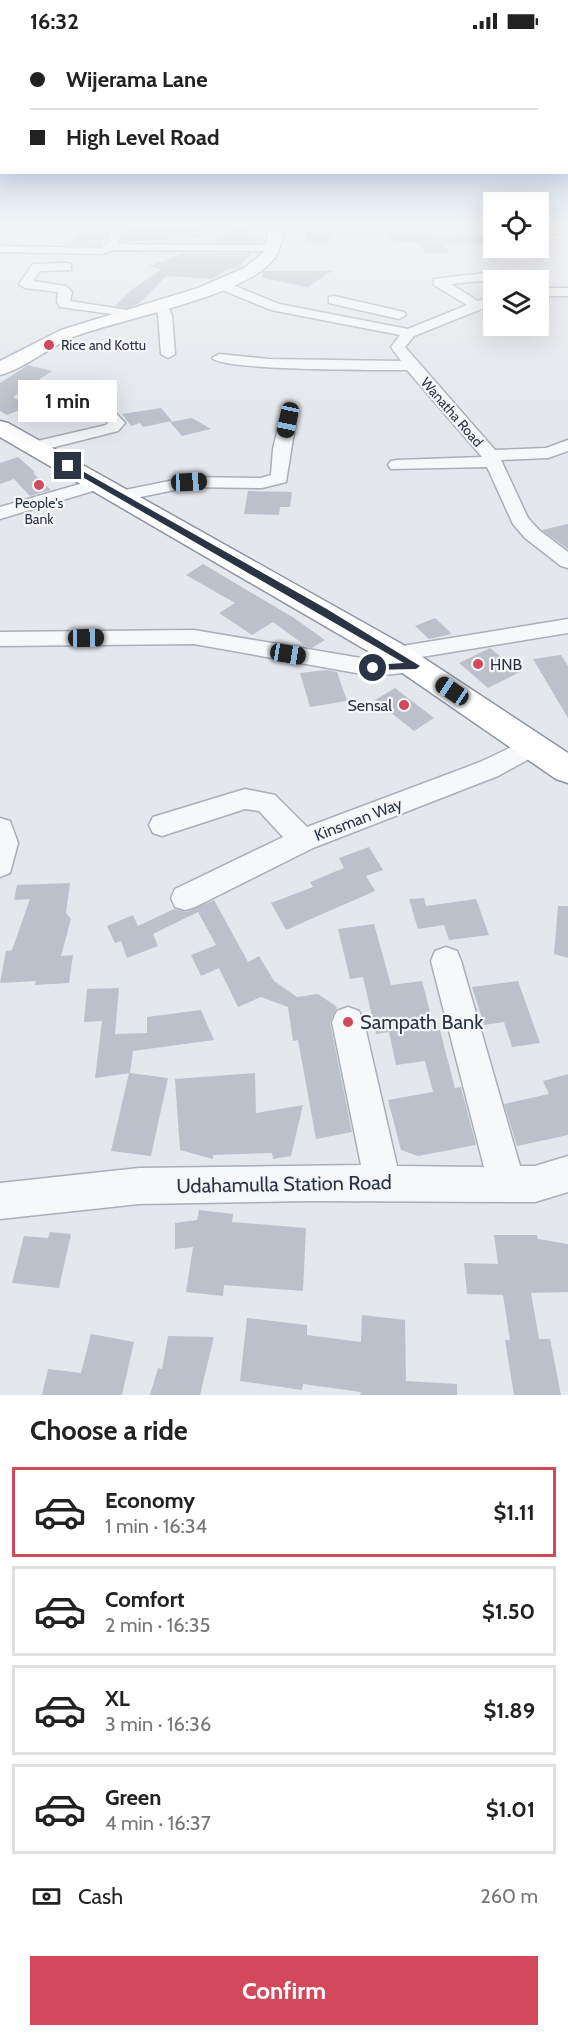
<!DOCTYPE html>
<html lang="en">
<head>
<meta charset="utf-8">
<style>
  body { margin:0; font-family:Cabin,sans-serif; background:#f6f6f6; color:#222; height:100vh; display:flex; flex-direction:column; font-size:22px; white-space:nowrap }
  * { box-sizing:border-box; margin:0 }
  p { font-size:20px; color:#767676 }
  .icon { flex:none; width:33px; height:33px; fill:none; stroke:currentColor; stroke-width:2; stroke-linecap:round; stroke-linejoin:round }
  .map { position:relative; height:1353px; overflow:hidden }
  .side { display:flex; flex-direction:column; background:#fff; flex:1 }
  .side>* { flex:none }
  .hud { position:absolute; left:0px; top:0px; width:568px; height:132px; box-shadow:0 6px 24px #0002; display:grid; align-content:center; height:132px; padding:0 30px; background:#fff }
  .buttons { position:absolute; left:483px; top:150px; display:grid; gap:12px }
  .buttons a { display:grid; place-items:center; width:66px; height:66px; border-radius:0px; background:#fff; box-shadow:0 6px 24px #0002; font-size:30px }
  .end { position:absolute; width:27px; height:27px; margin:-14px; border:8px solid #2b3445; background:#fff; box-shadow:0 0 0 3px #fff }
  .from { border-radius:50% }
  .bubble { position:absolute; height:42px; border-radius:0px; background:#fff; box-shadow:0 6px 24px #0002; font-size:20px; font-weight:800; line-height:42px; text-align:center }
  .car { position:absolute; width:18px; height:36px; margin:-18px -9px; border-radius:8px; box-shadow:0 0 4px 2px #0007; background:linear-gradient(#222 24%,#8ab4d8 0 40%,#222 0 76%,#8ab4d8 0 86%,#222 0) }
  .hud b { display:flex; align-items:center; gap:21px; height:57px; font-size:22px }
  .hud b+b { border-top:2px solid #e0e0e0 }
  .hud i { width:15px; height:15px; background:#222 }
  ul { padding:0; list-style:none }
  li { display:flex; align-items:center; gap:18px; height:90px; margin:0 12px 9px; padding:0 18px; border:3px solid #e0e0e0; border-radius:0px }
  li div { flex:1 }
  li b { display:block; font-size:22px }
  li em { font-style:normal; font-weight:800 }
  li.active { border-color:#d1495b }
  li>.icon { width:54px; height:54px; stroke-width:1.5 }
  h2 { padding:0 30px; font-size:27px; line-height:72px }
  .pay { display:flex; align-items:center; gap:15px; height:66px; padding:0 30px; font-size:22px }
  .pay p { margin-inline-start:auto }
  .cta { display:flex; gap:12px; margin-top:auto; padding:12px 30px }
  .cta a { flex:1; height:69px; border-radius:0px; background:#d1495b; color:#fff; font-size:24px; font-weight:800; line-height:69px; text-align:center }
  .status { display:flex; justify-content:space-between; align-items:center; height:42px; padding:0 30px; background:#fff; direction:ltr }
  .status svg { height:16px; fill:currentColor }
  .map>svg:first-child { display:block }
  .building { fill:#bbc0ca }
  .lines { fill:none; stroke-linecap:round; stroke-linejoin:round }
  .minor-casing { stroke:#a9aeb7; stroke-width:3 }
  .major-casing { stroke:#a3abb8; stroke-width:3 }
  .highway-casing { stroke:#8b94a3; stroke-width:3 }
  .minor { fill:#f7f8fa; fill-rule:evenodd }
  .major { fill:#fff; fill-rule:evenodd }
  .highway { fill:#fff; fill-rule:evenodd }
  .route { fill:#2b3445 }
  .poi-dot { fill:#d1495b; stroke:#f4f6f9; stroke-width:2 }
  .labels { text-anchor:middle; stroke-width:4.5; stroke-linejoin:round; paint-order:stroke }
  .far-poi-label { font-size:14px; fill:#2b3445; stroke:#f4f6f9; text-anchor:start }
  .far-street-label { font-size:14px; fill:#2b3445; stroke:#f4f6f9 }
  .poi-label { font-size:16px; fill:#2b3445; stroke:#f4f6f9; text-anchor:start }
  .street-label { font-size:16px; fill:#2b3445; stroke:#f4f6f9 }
  .near-poi-label { font-size:20px; fill:#2b3445; stroke:#f4f6f9; text-anchor:start }
  .near-street-label { font-size:20px; fill:#2b3445; stroke:#f4f6f9 }
</style>
</head>
<body>
<div class="status"><b>16:32</b><svg viewBox="0 0 49 12"><path d="M0 12V9h3v3zM5 12V6h3v6zM10 12V3h3v9zM15 12V0h3v12zM26 1h20v11H26zM47 4h2v5h-2z"/></svg></div>
<div class="map">
<svg width="568" height="1353" viewBox="0 0 568 1353">
  <rect width="100%" height="100%" fill="#e4e7ec"/>
  <path class="building" d="M126,185L200,186V196L121,200Z
    M227,186L252,187L248,195H259L257,201L210,200L229,193Z
    M79,190H109L100,204L69,203Z
    M306,192H333L325,202L306,200Z
    M389,193L485,195L489,201L444,202L450,211H425L419,200L390,199Z
    M184,211H251L239,226L227,227L212,237L166,234L140,261L127,266L115,264L131,248L161,228L149,224Z
    M263,229H332L308,245L262,236Z
    M28,323L52,329L13,355L30,364L7,373L0,369V341Z
    M161,366L172,379L143,385L140,381L131,384L122,372Z
    M192,376L211,387L182,394L170,380Z
    M18,415L35,430L33,431L51,448L30,454L14,437L0,442V421Z
    M248,449L292,450L290,465H280L279,473L244,472Z
    M568,482V507L542,488Z
    M203,522L294,576L325,598L312,606L307,605L273,580L252,593L219,571L235,561L186,533Z
    M435,576L452,592L429,597L415,584Z
    M490,606L520,630L488,646L459,621Z
    M561,613L568,624V676L533,617Z
    M326,628L337,630L347,659L310,665L300,631Z
    M395,646L434,676L414,689L375,658Z
    M369,805L383,828L366,834L375,849L286,888L271,861L313,845L310,840L344,826L339,816Z
    M70,841L66,871L71,877L61,914L73,913L69,941L35,943L36,939L0,941L6,909L12,908L30,857L14,858L17,843Z
    M424,856L426,864L476,857L489,893L449,898L444,883L418,887L409,857Z
    M214,858L248,920L259,914L274,939L297,955L318,952L337,965L330,980L352,1090L316,1097L298,998L293,999L288,965L261,955L238,965L219,926L201,934L191,913L216,903L198,870L153,892L158,904L127,916L121,899L115,901L107,884L133,873L138,884L174,867L186,870Z
    M558,864H568V916L554,912Z
    M374,882L391,943L422,939L435,989L440,988L455,1046L461,1045L476,1103L418,1114L401,1108L388,1058L433,1050L425,1019L396,1023L389,990L376,992L363,935L350,937L338,887Z
    M518,939L540,1001L512,1005L504,980L484,983L472,945Z
    M119,946L115,992L147,991V975L201,968L214,998L133,1009L130,1031L95,1036L102,979L84,980L87,947Z
    M129,1031L168,1036L151,1114L111,1109Z
    M255,1031L256,1071L303,1063L291,1114L273,1117L272,1111L213,1113V1117L180,1108L175,1037Z
    M568,1032V1093L517,1104L504,1062L549,1052L543,1039Z
    M199,1168L233,1172L232,1180L306,1186L303,1249L224,1243L223,1254L186,1250L193,1205L175,1207V1181L197,1178Z
    M50,1190L71,1192L59,1246L12,1241L24,1194L48,1196Z
    M494,1193H537L538,1197L568,1202V1250L531,1251L539,1297H550L561,1353H514L505,1298H510L503,1253L467,1252L464,1221L498,1222Z
    M362,1273L405,1278L406,1339L457,1342V1353H360L361,1350L303,1342L302,1348L240,1339L247,1276L307,1283V1293L361,1300Z
    M91,1292L134,1300L122,1353H42L48,1327L81,1331Z
    M168,1294L214,1295L200,1353H150L158,1326L162,1327Z"/>
  <g class="lines">
    <g class="minor-casing">
      <path id="minor" d="M114,184H124L118,202L273,203L279,206L273,209L113,208L103,212L0,210V204L101,206L106,203Z
        M273,184L494,187V193L277,189L273,188Z
        M568,184V190L538,194V188Z
        M67,221L71,222V228L40,229L33,239L66,244L72,250L70,259L134,269V275L60,265L57,260L58,250L25,246L19,242L33,222Z
        M502,229L516,238L500,237L451,242L478,259L494,253V262L414,294L405,305L495,408L546,406L568,398V409L548,416L501,418L528,476L539,488L568,510V526L561,524L525,496L513,482L487,425L391,427L388,423L391,419L397,418L482,415L407,328C379,328 224,329 212,316L219,312L269,317L401,319L391,305L400,293L271,268L215,245V239H223L279,262L408,287L467,263L434,243V237Z
        M538,246H568V254H538Z
        M334,254L404,270L406,273L399,277L329,261V255Z
        M160,258L165,259L172,273L175,312L168,316L161,312L158,273L154,262Z
        M109,368L115,370L125,381L118,389L35,410L27,405L29,401L106,383L108,381L101,373Z
        M288,373L296,378L286,440L262,446L189,445L121,459L112,454L115,450L189,435L261,436L271,433L273,407L280,378Z
        M97,437L103,438L106,442L103,446L0,477V465Z
        M568,577V591L415,616L423,619L426,624L423,629L373,634L194,602L0,604V590L194,588L373,618H389L385,612L388,607L396,605Z
        M533,695L542,698L545,704L542,710L498,734L313,806L195,865L185,868L175,865L171,856L175,847L283,795L259,769L245,767L162,794L153,791L149,783L153,775L245,747L275,753L307,785L480,720Z
        M0,776L10,779L18,801L10,831L0,835Z
        M446,905L457,909L461,919L520,1124H535L568,1114V1150L535,1160L310,1159L139,1162L0,1177V1141L139,1126L361,1123L332,980L337,969L348,965L359,969L364,980L397,1124L484,1125L431,919L435,909Z"/>
    </g>
    <g class="major-casing">
      <path id="major" d="M270,184H284C282,196 281,208 273,218C243,255 120,277 73,295C49,305 24,327 0,333V319L61,288L198,246L244,226L263,211Z"/>
    </g>
    <g class="highway-casing">
      <path id="highway" d="M0,379L8,381L407,605L568,711V741L556,737L385,619L0,395Z"/>
    </g>
    <use href="#minor" class="minor"/>
    <use href="#major" class="major"/>
    <use href="#highway" class="highway"/>
  </g>
  <linearGradient id="sky" x2="0" y2="1"><stop stop-color="#8bb4dd"/><stop offset="0.49" stop-color="#f3f4f6"/><stop offset="1" stop-color="#f3f4f6" stop-opacity="0"/></linearGradient>
  <rect width="568" height="373" fill="url(#sky)"/>
  <path class="route" d="M65,422H70L325,566L420,624L416,627L369,628L368,626L373,623L404,621L65,425Z"/>
  <g class="poi-dot">
    <circle cx="49" cy="303" r="6"/>
    <circle cx="39" cy="443" r="6"/>
    <circle cx="478" cy="622" r="6"/>
    <circle cx="404" cy="663" r="6"/>
    <circle cx="348" cy="980" r="6"/>
  </g>
  <g class="labels">
    <g class="far-poi-label">
      <text x="61" y="308">Rice and Kottu</text>
      <text x="39" y="466" text-anchor="middle">People's<tspan x="39" dy="16">Bank</tspan></text>
    </g>
    <g class="far-street-label">
      <text transform="translate(452 370) rotate(49)" y="5">Wanatha Road</text>
    </g>
    <g class="poi-label">
      <text x="490" y="628">HNB</text>
      <text x="392" y="669" text-anchor="end">Sensal</text>
    </g>
    <g class="street-label">
      <text transform="translate(358 777) rotate(-21)" y="6">Kinsman Way</text>
    </g>
    <g class="near-poi-label">
      <text x="360" y="987">Sampath Bank</text>
    </g>
    <g class="near-street-label">
      <text transform="translate(284 1142) rotate(-1)" y="7">Udahamulla Station Road</text>
    </g>
  </g>
</svg>
<div class="buttons">
<a><svg class="icon" aria-label="locate" viewBox="0 0 24 24"><circle cx="12" cy="12" r="6"/><path d="M12 2v4M12 18v4M2 12h4M18 12h4"/></svg></a>
<a><svg class="icon" aria-label="layers" viewBox="0 0 24 24"><path d="M12 4l9 5-9 5-9-5zM3 14l9 5 9-5"/></svg></a>
</div>
<i class="end from" style="left:373px;top:626px"></i>
<i class="end" style="left:68px;top:424px"></i>
<div class="bubble" style="left:18px;top:338px;width:99px">1 min</div>
<i class="car" style="left:288px;top:378px;rotate:192deg"></i>
<i class="car" style="left:189px;top:440px;rotate:87deg"></i>
<i class="car" style="left:86px;top:596px;rotate:89deg"></i>
<i class="car" style="left:288px;top:612px;rotate:100deg"></i>
<i class="car" style="left:452px;top:649px;rotate:304deg"></i>
<div class="hud">
<b><i class="from"></i>Wijerama Lane</b>
<b><i></i>High Level Road</b>
</div>
</div>
<section class="side">
<h2>Choose a ride</h2>
<ul>
<li class="active"><svg class="icon" aria-label="car" viewBox="0 0 24 24"><path d="M5 17H2v-5l4-1 3-4h7l3 4 3 1v5h-3M9 17h6M6 11h13"/><circle cx="7" cy="17" r="2"/><circle cx="17" cy="17" r="2"/></svg><div><b>Economy</b><p>1 min · 16:34</p></div><em>$1.11</em></li>
<li><svg class="icon" aria-label="car" viewBox="0 0 24 24"><path d="M5 17H2v-5l4-1 3-4h7l3 4 3 1v5h-3M9 17h6M6 11h13"/><circle cx="7" cy="17" r="2"/><circle cx="17" cy="17" r="2"/></svg><div><b>Comfort</b><p>2 min · 16:35</p></div><em>$1.50</em></li>
<li><svg class="icon" aria-label="car" viewBox="0 0 24 24"><path d="M5 17H2v-5l4-1 3-4h7l3 4 3 1v5h-3M9 17h6M6 11h13"/><circle cx="7" cy="17" r="2"/><circle cx="17" cy="17" r="2"/></svg><div><b>XL</b><p>3 min · 16:36</p></div><em>$1.89</em></li>
<li><svg class="icon" aria-label="car" viewBox="0 0 24 24"><path d="M5 17H2v-5l4-1 3-4h7l3 4 3 1v5h-3M9 17h6M6 11h13"/><circle cx="7" cy="17" r="2"/><circle cx="17" cy="17" r="2"/></svg><div><b>Green</b><p>4 min · 16:37</p></div><em>$1.01</em></li>
</ul>
<div class="pay"><svg class="icon" aria-label="cash" viewBox="0 0 24 24"><path d="M3 7h18v10H3z"/><circle cx="12" cy="12" r="2"/></svg>Cash<p>260 m</p></div>
<div class="cta"><a>Confirm</a></div>
</section>
</body>
</html>
